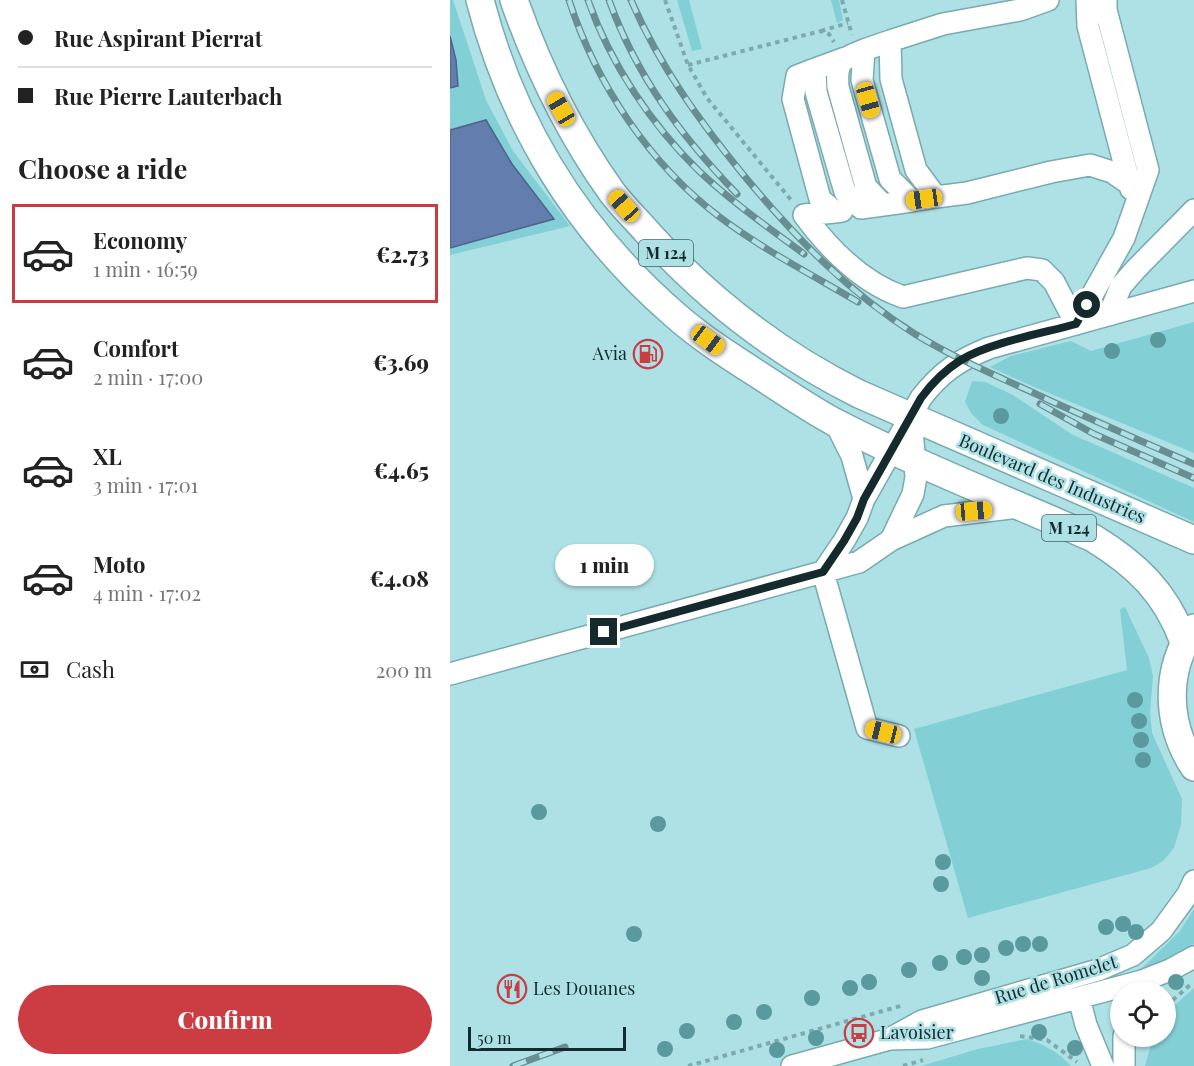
<!DOCTYPE html>
<html lang="en">
<head>
<meta charset="utf-8">
<style>
  body { margin:0; font-family:"Playfair Display",serif; background:#f2f2f2; color:#222; height:100vh; display:flex; flex-direction:column; font-size:22px; white-space:nowrap }
  * { box-sizing:border-box; margin:0 }
  p { font-size:20px; color:#767676 }
  .icon { flex:none; width:33px; height:33px; fill:none; stroke:currentColor; stroke-width:2; stroke-linecap:round; stroke-linejoin:round }
  .map { position:relative; flex:1; overflow:hidden }
  .sheet { display:flex; flex-direction:column; background:#fff; width:450px }
  .sheet>* { flex:none }
  .top-card { display:grid; align-content:center; height:132px; padding:0 18px; background:#fff }
  .buttons { position:absolute; left:660px; top:981px; display:grid; gap:12px }
  .buttons a { display:grid; place-items:center; width:66px; height:66px; border-radius:50%; background:#fff; box-shadow:0 2px 4px #0004; font-size:30px }
  .scale { position:absolute; left:18px; bottom:15px; width:158px; box-sizing:border-box; padding-left:6px; border:3px solid #152a2c; border-top:0; font-size:16px; line-height:21px; white-space:nowrap; color:#152a2c; -webkit-text-stroke:4px #ade1e5; paint-order:stroke }
  .end { position:absolute; width:27px; height:27px; margin:-14px; border:8px solid #152a2c; background:#fff; box-shadow:0 0 0 3px #fff }
  .from { border-radius:50% }
  .bubble { position:absolute; height:42px; border-radius:21px; background:#fff; box-shadow:0 2px 4px #0004; font-size:20px; font-weight:800; line-height:42px; text-align:center }
  .car { position:absolute; width:18px; height:36px; margin:-18px -9px; border-radius:8px; box-shadow:0 0 4px 2px #0007; background:linear-gradient(#f5c518 24%,#345 0 40%,#f5c518 0 76%,#345 0 86%,#f5c518 0) }
  .top-card b { display:flex; align-items:center; gap:21px; height:57px; font-size:22px }
  .top-card b+b { border-top:2px solid #e0e0e0 }
  .top-card i { width:15px; height:15px; background:#222 }
  ul { padding:0; list-style:none }
  li { display:flex; align-items:center; gap:18px; height:99px; margin:0 12px 9px; padding:0 6px; border:3px solid transparent; border-radius:0px }
  li div { flex:1 }
  li b { display:block; font-size:22px }
  li em { font-style:normal; font-weight:800 }
  li.current { border-color:#cc3d43 }
  li>.icon { width:54px; height:54px; stroke-width:1.5 }
  h2 { padding:0 18px; font-size:27px; line-height:72px }
  .pay { display:flex; align-items:center; gap:15px; height:66px; padding:0 18px; font-size:22px }
  .pay p { margin-inline-start:auto }
  .cta { display:flex; gap:12px; margin-top:auto; padding:12px 18px }
  .cta a { flex:1; height:69px; border-radius:36px; background:#cc3d43; color:#fff; font-size:24px; font-weight:800; line-height:69px; text-align:center }
  main { display:flex; flex:1; min-height:0 }
  .map>svg:first-child { display:block }
  .green { fill:#82cfd6 }
  .water { fill:#637daf; stroke:#4c6488; stroke-width:1.5 }
  .lines { fill:none; stroke-linecap:round; stroke-linejoin:round }
  .minor-casing { stroke:#78aaaf; stroke-width:24 }
  .major-casing { stroke:#78aaaf; stroke-width:30 }
  .path { stroke:#7faaad; stroke-width:4; stroke-dasharray:4.5 4.5; stroke-linecap:butt }
  .minor { stroke:#fff; stroke-width:21 }
  .major { stroke:#fff; stroke-width:27 }
  .rail-casing { stroke:#688e91; stroke-width:7 }
  .rail { stroke:#ade1e5; stroke-width:4.5; stroke-dasharray:14; stroke-linecap:butt }
  .tree { fill:#5a999e }
  .route { stroke:#152a2c; stroke-width:8 }
  .labels { text-anchor:middle; stroke-width:5; stroke-linejoin:round; paint-order:stroke }
  .shield { fill:#ade1e5; stroke:#436164; stroke-width:1.5 }
  .shield-label { font-size:16px; font-weight:bold; fill:#152a2c }
  .poi-label { font-size:18px; fill:#152a2c; stroke:#ade1e5; text-anchor:start }
  .street-label { font-size:18px; fill:#152a2c; stroke:#ade1e5 }
</style>
</head>
<body>
<main>
<section class="sheet">
<div class="top-card">
<b><i class="from"></i>Rue Aspirant Pierrat</b>
<b><i></i>Rue Pierre Lauterbach</b>
</div>
<h2>Choose a ride</h2>
<ul>
<li class="current"><svg class="icon" aria-label="car" viewBox="0 0 24 24"><path d="M5 17H2v-5l4-1 3-4h7l3 4 3 1v5h-3M9 17h6M6 11h13"/><circle cx="7" cy="17" r="2"/><circle cx="17" cy="17" r="2"/></svg><div><b>Economy</b><p>1 min · 16:59</p></div><em>€2.73</em></li>
<li><svg class="icon" aria-label="car" viewBox="0 0 24 24"><path d="M5 17H2v-5l4-1 3-4h7l3 4 3 1v5h-3M9 17h6M6 11h13"/><circle cx="7" cy="17" r="2"/><circle cx="17" cy="17" r="2"/></svg><div><b>Comfort</b><p>2 min · 17:00</p></div><em>€3.69</em></li>
<li><svg class="icon" aria-label="car" viewBox="0 0 24 24"><path d="M5 17H2v-5l4-1 3-4h7l3 4 3 1v5h-3M9 17h6M6 11h13"/><circle cx="7" cy="17" r="2"/><circle cx="17" cy="17" r="2"/></svg><div><b>XL</b><p>3 min · 17:01</p></div><em>€4.65</em></li>
<li><svg class="icon" aria-label="car" viewBox="0 0 24 24"><path d="M5 17H2v-5l4-1 3-4h7l3 4 3 1v5h-3M9 17h6M6 11h13"/><circle cx="7" cy="17" r="2"/><circle cx="17" cy="17" r="2"/></svg><div><b>Moto</b><p>4 min · 17:02</p></div><em>€4.08</em></li>
</ul>
<div class="pay"><svg class="icon" aria-label="cash" viewBox="0 0 24 24"><path d="M3 7h18v10H3z"/><circle cx="12" cy="12" r="2"/></svg>Cash<p>200 m</p></div>
<div class="cta"><a>Confirm</a></div>
</section>
<div class="map">
<svg width="744" height="1066" viewBox="0 0 744 1066">
  <rect width="100%" height="100%" fill="#ade1e5"/>
  <path class="green" d="M0,0H3L36,100L63,151L120,226L0,255Z
    M227,0H239L252,49L242,51Z
    M381,0H389L393,20L387,23Z
    M744,322V453L582,386L540,367L561,356L621,341L641,351Z
    M522,381L535,382L563,395L623,435L744,488V522L533,425L521,413L515,402Z
    M675,607L699,658L703,676L700,712L702,733L732,799L731,824L724,848L713,861L701,868L518,918L464,729L677,670L670,609Z
    M744,909V944L726,957L686,974L730,931Z
    M744,988V1066H695L703,1037L716,1036V1013Z
    M576,1039C594,1044 608,1052 621,1066H471L528,1049Z"/>
  <path class="water" d="M0,36L6,60L8,86L0,88Z
    M36,120L62,164L104,219L0,248V130Z"/>
  <g class="lines">
    <g class="minor-casing">
      <path id="minor" d="M598,0L570,10L493,24L440,41L441,79L466,170L486,197L517,193L601,172L640,165L662,172L681,185
        M637,0L638,26L681,189
        M440,41L414,50L412,80L440,179L462,201L486,197
        M414,50C392,59 386,61 388,87L416,187L433,205L462,201
        M395,58L365,69L366,92L395,192L411,208L433,205
        M365,69L347,76L343,99L370,199L385,212L392,211
        M385,212L354,215C379,249 413,283 453,297L577,268L592,270L604,282L626,324L674,238L698,170L656,10V0
        M659,315L671,286L686,269L744,210
        M414,499L471,398C491,372 509,360 539,348L744,291
        M441,540L494,516L569,507
        M373,572L417,728L449,736
        M373,572L394,541L407,518L414,499L402,456L385,422
        M0,674L409,562L441,540L463,494L466,477L461,418
        M629,998L636,1025L653,1066
        M674,1036V1066
        M443,1037L472,1021L648,970L683,955L711,931L738,894L744,881
        M342,1066L440,1039L477,1038L692,981L720,970L744,957"/>
    </g>
    <g class="major-casing">
      <path id="major" d="M30,0C62,124 128,231 225,315C251,338 281,357 309,375C335,392 360,409 386,423C470,466 557,500 643,538C687,565 716,593 734,642
        M64,0C88,68 119,132 161,191C171,205 185,218 197,232C258,300 327,353 409,394L744,540
        M744,628C714,670 716,724 744,767"/>
    </g>
    <path class="path" d="M215,0L238,65L257,98L341,200
      M392,0L402,35
      M371,31L398,23
      M238,65L371,31L379,34L384,42
      M716,1006L740,985
      M570,1036L597,1040L627,1062
      M238,1066L454,1005
      M453,1066L473,1060"/>
    <use href="#minor" class="minor"/>
    <use href="#major" class="major"/>
    <g class="rail-casing">
      <path id="rail" d="M119,0C146,84 200,165 271,218C314,250 362,275 408,302
        M138,0C160,63 202,126 250,172C282,202 319,228 354,254
        M159,0C187,77 231,136 287,194
        M181,0C210,67 250,122 296,178C346,238 398,292 465,334C509,361 557,380 603,402C650,423 697,444 744,464
        M590,404L644,434L744,478
        M63,1066L115,1047"/>
    </g>
    <use href="#rail" class="rail"/>
  </g>
  <g class="tree">
    <circle cx="708" cy="340" r="8"/>
    <circle cx="662" cy="351" r="8"/>
    <circle cx="551" cy="416" r="8"/>
    <circle cx="685" cy="700" r="8"/>
    <circle cx="689" cy="721" r="8"/>
    <circle cx="691" cy="740" r="8"/>
    <circle cx="693" cy="760" r="8"/>
    <circle cx="89" cy="812" r="8"/>
    <circle cx="208" cy="824" r="8"/>
    <circle cx="493" cy="862" r="8"/>
    <circle cx="491" cy="884" r="8"/>
    <circle cx="673" cy="924" r="8"/>
    <circle cx="656" cy="927" r="8"/>
    <circle cx="686" cy="932" r="8"/>
    <circle cx="184" cy="934" r="8"/>
    <circle cx="573" cy="944" r="8"/>
    <circle cx="590" cy="944" r="8"/>
    <circle cx="556" cy="948" r="8"/>
    <circle cx="532" cy="955" r="8"/>
    <circle cx="514" cy="957" r="8"/>
    <circle cx="490" cy="963" r="8"/>
    <circle cx="459" cy="970" r="8"/>
    <circle cx="532" cy="978" r="8"/>
    <circle cx="419" cy="982" r="8"/>
    <circle cx="726" cy="982" r="8"/>
    <circle cx="400" cy="988" r="8"/>
    <circle cx="362" cy="998" r="8"/>
    <circle cx="314" cy="1012" r="8"/>
    <circle cx="284" cy="1022" r="8"/>
    <circle cx="237" cy="1031" r="8"/>
    <circle cx="589" cy="1032" r="8"/>
    <circle cx="366" cy="1038" r="8"/>
    <circle cx="625" cy="1048" r="8"/>
    <circle cx="215" cy="1049" r="8"/>
    <circle cx="327" cy="1050" r="8"/>
  </g>
  <g class="lines">
    <path class="route" d="M154,632L373,572L394,541L407,518L414,499L471,398C482,383 495,370 511,360C538,343 594,333 626,324L637,305"/>
  </g>
  <defs>
    <g id="fuel-ring" transform="scale(1.5)"><circle r="9.5" fill="#ade1e5" stroke="#cc3d43" stroke-width="1.5"/><path d="M-5.5-6h7V0h2V4h1.3V-2.5L3-4.5l.8-.8L6-3V5H2.5V1h-1V6h-7ZM-4.2-4.7v3.2H.2V-4.7Z" fill="#cc3d43"/></g>
    <g id="restaurant-ring" transform="scale(1.5)"><circle r="9.5" fill="#ade1e5" stroke="#cc3d43" stroke-width="1.5"/><path d="M-5-6h1v4h1v-4h1v4h1v-4h1v5L-1.5 .5V6h-2V.5L-5-1ZM5-6V6H3V1.5H1.5Q1.5-4 5-6Z" fill="#cc3d43"/></g>
    <g id="bus-ring" transform="scale(1.5)"><circle r="9.5" fill="#ade1e5" stroke="#cc3d43" stroke-width="1.5"/><path d="M-5-6H5V4H4V6H2V4H-2V6H-4V4H-5ZM-3.5-4V0h7V-4ZM-3.5 1.2v1.5H-2V1.2ZM2 1.2v1.5H3.5V1.2Z" fill="#cc3d43"/></g>
  </defs>
  <g fill-rule="evenodd">
    <use href="#fuel-ring" x="198" y="354"/>
    <use href="#restaurant-ring" x="62" y="989"/>
    <use href="#bus-ring" x="409" y="1033"/>
  </g>
  <g class="labels">
    <g class="shield">
      <rect x="189" y="240" width="54" height="26" rx="4.5"/>
      <rect x="592" y="515" width="54" height="26" rx="4.5"/>
    </g>
    <g class="shield-label">
      <text x="216" y="259">M 124</text>
      <text x="619" y="534">M 124</text>
    </g>
    <g class="poi-label">
      <text x="177" y="360" text-anchor="end">Avia</text>
      <text x="83" y="995">Les Douanes</text>
      <text x="430" y="1039">Lavoisier</text>
    </g>
    <g class="street-label">
      <text transform="translate(602 479) rotate(23)" y="6">Boulevard des Industries</text>
      <text transform="translate(606 980) rotate(-17)" y="6">Rue de Romelet</text>
    </g>
  </g>
</svg>
<div class="buttons">
<a><svg class="icon" aria-label="locate" viewBox="0 0 24 24"><circle cx="12" cy="12" r="6"/><path d="M12 2v4M12 18v4M2 12h4M18 12h4"/></svg></a>
</div>
<div class="scale">50 m</div>
<i class="end from" style="left:637px;top:305px"></i>
<i class="end" style="left:154px;top:632px"></i>
<div class="bubble" style="left:105px;top:544px;width:99px">1 min</div>
<i class="car" style="left:418px;top:100px;rotate:164deg"></i>
<i class="car" style="left:111px;top:109px;rotate:330deg"></i>
<i class="car" style="left:474px;top:199px;rotate:262deg"></i>
<i class="car" style="left:174px;top:206px;rotate:318deg"></i>
<i class="car" style="left:258px;top:340px;rotate:127deg"></i>
<i class="car" style="left:524px;top:511px;rotate:85deg"></i>
<i class="car" style="left:433px;top:732px;rotate:284deg"></i>
</div>
</main>
</body>
</html>
